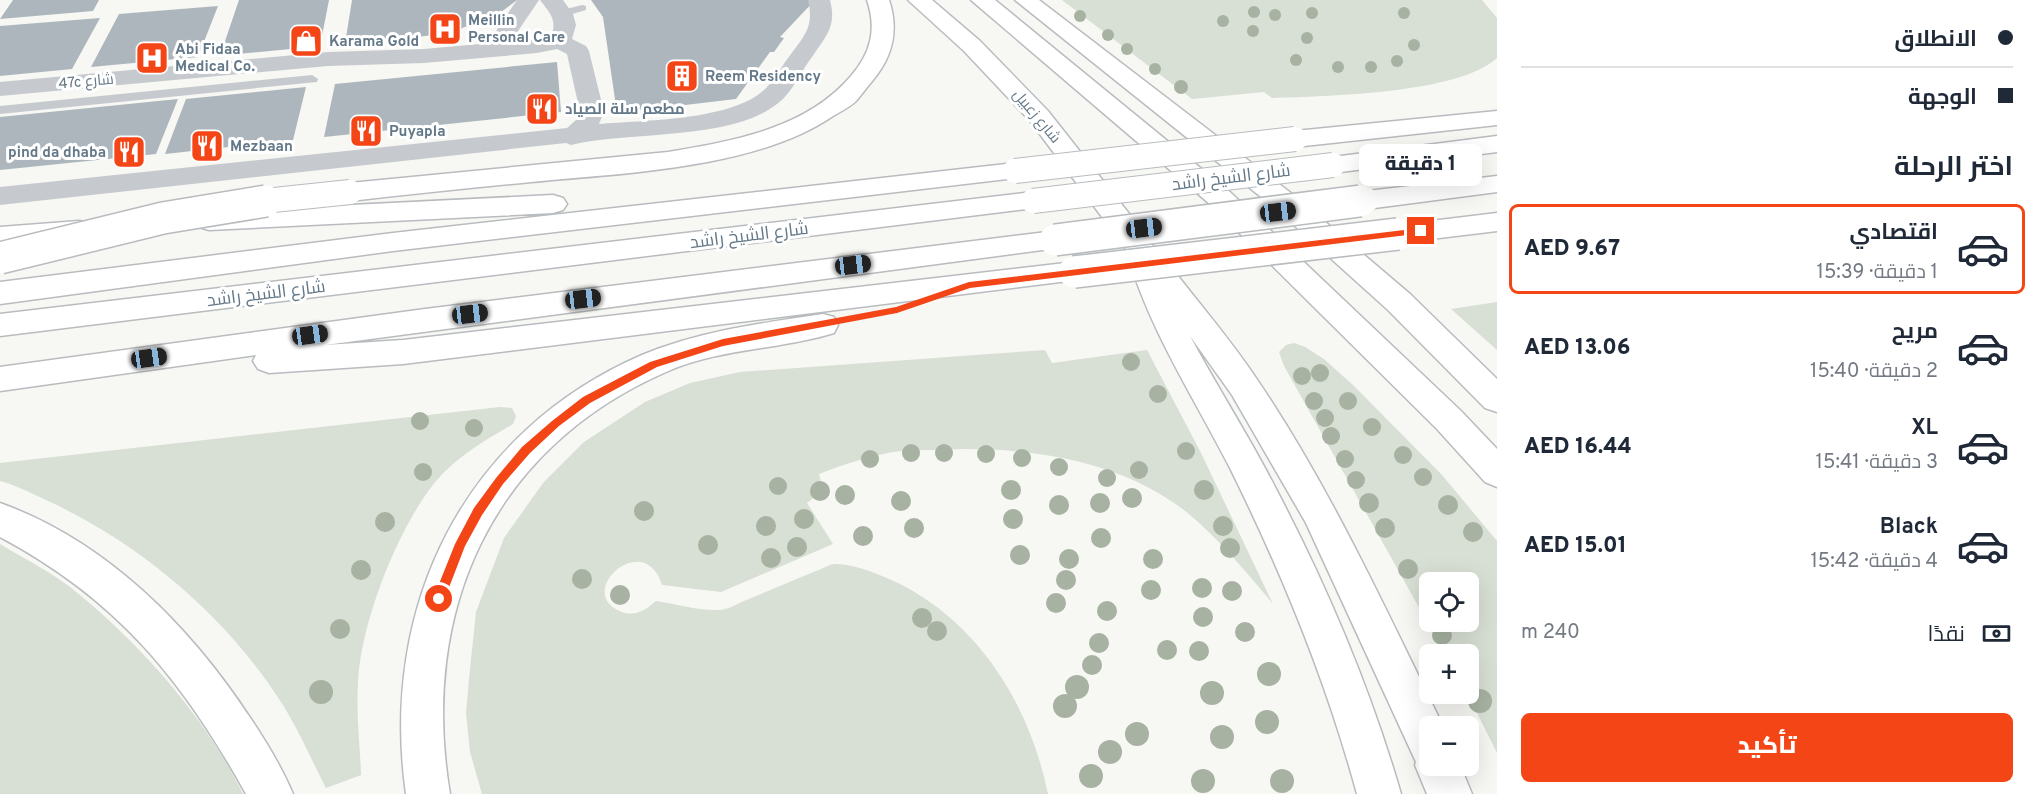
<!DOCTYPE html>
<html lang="ar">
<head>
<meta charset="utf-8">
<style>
  body { margin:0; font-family:Overpass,Cairo,sans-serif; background:#f6f6f7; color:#1f2937; direction:rtl; height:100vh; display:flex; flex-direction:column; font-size:22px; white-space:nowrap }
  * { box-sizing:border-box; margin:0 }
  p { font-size:20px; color:#747a83 }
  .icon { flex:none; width:33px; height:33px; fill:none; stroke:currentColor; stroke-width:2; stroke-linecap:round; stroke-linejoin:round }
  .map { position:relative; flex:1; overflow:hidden; direction:ltr }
  .drawer { display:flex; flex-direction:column; background:#fff; width:540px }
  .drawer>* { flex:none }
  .top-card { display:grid; align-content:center; height:132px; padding:0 24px; background:#fff }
  .buttons { position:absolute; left:1419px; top:572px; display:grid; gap:12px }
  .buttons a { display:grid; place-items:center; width:60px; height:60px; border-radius:9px; background:#fff; box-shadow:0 6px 24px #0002; font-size:30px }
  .end { position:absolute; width:27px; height:27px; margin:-14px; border:8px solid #f44517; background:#fff; box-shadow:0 0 0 3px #fff }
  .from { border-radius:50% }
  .bubble { position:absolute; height:42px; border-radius:9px; background:#fff; box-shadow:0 6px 24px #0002; font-size:20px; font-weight:800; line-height:42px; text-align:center; direction:rtl }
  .car { position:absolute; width:18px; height:36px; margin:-18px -9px; border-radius:8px; box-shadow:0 0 4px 2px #0007; background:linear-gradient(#222 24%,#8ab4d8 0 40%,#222 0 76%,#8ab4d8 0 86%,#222 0) }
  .top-card b { display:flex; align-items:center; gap:21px; height:57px; font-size:22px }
  .top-card b+b { border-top:2px solid #e0e1e3 }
  .top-card i { width:15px; height:15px; background:#1f2937 }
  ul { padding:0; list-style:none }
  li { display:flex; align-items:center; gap:18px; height:90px; margin:0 12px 9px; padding:0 12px; border:3px solid transparent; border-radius:9px }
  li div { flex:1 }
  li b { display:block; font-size:22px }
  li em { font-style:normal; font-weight:800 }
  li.on { border-color:#f44517 }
  li>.icon { width:54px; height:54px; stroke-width:1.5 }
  h2 { padding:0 24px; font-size:27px; line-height:72px }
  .pay { display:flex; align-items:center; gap:15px; height:66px; padding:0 24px; font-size:22px }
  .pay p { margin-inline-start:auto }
  .action { display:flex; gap:12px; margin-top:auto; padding:12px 24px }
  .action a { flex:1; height:69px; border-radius:9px; background:#f44517; color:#fff; font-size:24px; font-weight:800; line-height:69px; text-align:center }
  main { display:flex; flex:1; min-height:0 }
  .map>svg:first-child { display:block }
  .green { fill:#d8dfd4; fill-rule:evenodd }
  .building { fill:#adb6bc }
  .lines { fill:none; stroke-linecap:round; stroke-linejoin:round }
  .primary-casing { stroke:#b9bdc1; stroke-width:3 }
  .highway-casing { stroke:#b8bcbf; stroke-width:3 }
  .lane { fill:#c6cace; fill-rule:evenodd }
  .street { fill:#c6cace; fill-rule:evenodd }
  .primary { fill:#fff; fill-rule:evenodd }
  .highway { fill:#fff; fill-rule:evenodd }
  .highway-bridge-far1-casing { stroke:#b8bcbf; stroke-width:26; stroke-linecap:butt }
  .highway-bridge-casing { stroke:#b8bcbf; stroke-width:34; stroke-linecap:butt }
  .highway-bridge-far1 { stroke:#fff; stroke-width:24 }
  .highway-bridge { stroke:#fff; stroke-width:31 }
  .tree { fill:#a7b2a2 }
  .route { fill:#f44517 }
  .labels { text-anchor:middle; stroke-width:6; stroke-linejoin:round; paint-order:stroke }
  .far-poi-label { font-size:15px; font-weight:bold; fill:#637888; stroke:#fff; text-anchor:start }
  .far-street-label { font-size:15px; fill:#637888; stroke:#fff }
  .street-label { font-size:18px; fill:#637888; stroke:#fff }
</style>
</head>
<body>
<main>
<section class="drawer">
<div class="top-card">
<b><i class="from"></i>الانطلاق</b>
<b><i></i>الوجهة</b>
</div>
<h2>اختر الرحلة</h2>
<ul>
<li class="on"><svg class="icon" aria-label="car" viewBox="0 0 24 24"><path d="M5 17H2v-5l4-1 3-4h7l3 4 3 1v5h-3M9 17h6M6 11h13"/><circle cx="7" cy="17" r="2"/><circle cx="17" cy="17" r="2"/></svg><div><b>اقتصادي</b><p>1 دقيقة · 15:39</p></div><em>AED 9.67</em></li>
<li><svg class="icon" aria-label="car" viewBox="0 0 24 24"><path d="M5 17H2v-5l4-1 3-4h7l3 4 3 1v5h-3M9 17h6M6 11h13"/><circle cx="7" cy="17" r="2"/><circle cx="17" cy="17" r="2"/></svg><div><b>مريح</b><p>2 دقيقة · 15:40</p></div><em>AED 13.06</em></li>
<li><svg class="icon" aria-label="car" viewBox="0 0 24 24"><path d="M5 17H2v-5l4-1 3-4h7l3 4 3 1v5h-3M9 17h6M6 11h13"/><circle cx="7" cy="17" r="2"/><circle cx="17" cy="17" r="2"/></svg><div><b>XL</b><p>3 دقيقة · 15:41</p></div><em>AED 16.44</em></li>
<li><svg class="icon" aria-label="car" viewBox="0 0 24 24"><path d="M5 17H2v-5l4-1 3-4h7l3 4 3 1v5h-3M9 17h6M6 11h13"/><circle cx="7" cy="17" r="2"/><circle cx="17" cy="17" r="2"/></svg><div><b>Black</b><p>4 دقيقة · 15:42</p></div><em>AED 15.01</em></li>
</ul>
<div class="pay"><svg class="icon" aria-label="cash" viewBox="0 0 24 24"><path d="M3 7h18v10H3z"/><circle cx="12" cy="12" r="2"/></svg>نقدًا<p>240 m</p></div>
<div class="action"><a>تأكيد</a></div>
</section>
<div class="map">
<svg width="1497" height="794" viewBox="0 0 1497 794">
  <rect width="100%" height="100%" fill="#f7f7f3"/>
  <path class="green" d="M1062,0H1482L1497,18V58C1458,94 1326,96 1272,98L1264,92L1192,99Z
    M1497,302V350L1451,309Z
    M1294,343L1305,347L1324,359L1354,386L1442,475L1497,541V753L1467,693H1468V654H1445L1284,366L1279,352L1286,345ZM1430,582H1468V621H1430Z
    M1045,350L1052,363L1147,350L1201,453L1273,604C1247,573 1220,540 1189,514C1120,458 1020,445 934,450C921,450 906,450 893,452C867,457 844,464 819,474L823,490L807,503L833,544L721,592L662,585C644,527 572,594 622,612C636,617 647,609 656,601C676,604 699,611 719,610C727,610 737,604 744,601C768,591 792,581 816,571C822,569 831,563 837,564C859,565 883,576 902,585C982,627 1030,707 1048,794H482L470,752L466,713L469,679L476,612L504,538L543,483L584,442L645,402L690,383L740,372Z
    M500,407L512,408L516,416L513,424C487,439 456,457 436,481C398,527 360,624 358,683C356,714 360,745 361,775L326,788C311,759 297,726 279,699C224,614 138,542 46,500C31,493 16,485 0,481V463Z
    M0,544C23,558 49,571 70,587C138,641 205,716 243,794H0Z"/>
  <path class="building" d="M13,0H99L93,11L0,19Z
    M239,0H329L321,41L312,47L237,54L223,47Z
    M352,0H517L484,25L464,27L455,33L345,44Z
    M591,0H815L780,37L784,38L774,52H770L736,99L617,113L603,17Z
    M218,6L198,57L91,67L119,14Z
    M100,18L72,69L0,76V26Z
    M557,62L561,112L324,137L335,84Z
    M306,87L293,140L165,154L186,99Z
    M178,99L156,154L0,170V117Z"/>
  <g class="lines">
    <g class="primary-casing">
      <path id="primary" d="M908,0H932L980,41L1048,111L1149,239L1153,246L1149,253L1139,256L1129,253L1030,121L964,51Z"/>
    </g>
    <g class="highway-casing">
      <path id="highway" d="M867,0H889C899,30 893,56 873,80C867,87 862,94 856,101C850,107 841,111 833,116C756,169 622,173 531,182C470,188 410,194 350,201L340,198L337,192L340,186L350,183L668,152C733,141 806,129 851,76C871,53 877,29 867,0Z
        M971,0H995L1231,193L1461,411L1497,449V487L1485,482L1437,429L1211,205Z
        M1015,0H1039L1296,197L1410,294L1497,379V412L1485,408L1388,310L1276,209Z
        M1497,111V125L1295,147L1286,144L1282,139L1286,134L1295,131Z
        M1497,136V152L1333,173L1324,171L1320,165L1324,159L1333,157Z
        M1015,163L1024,165L1028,171L1024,177L393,251L0,304V282L393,233Z
        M1497,176V192L1367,209L1357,206L1353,200L1357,194L1367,191Z
        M1033,192L1043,195L1047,201L1043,207L0,336V314Z
        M553,195L563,198L567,204L563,210L553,213L209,230L199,227L195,221L199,215L209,212Z
        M1497,213V231L1398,243L1388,241L1384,234L1388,227L1398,225Z
        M79,221L89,223L93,230L89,237L0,245V227Z
        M1055,231L1065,233L1069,240L1065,247L325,345L403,340L1074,262L1084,265L1089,272L1084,279L403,364L269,373L258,369L253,361L256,355L0,391V367L425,309Z
        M1139,236L1149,239L1159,263L1170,266C1199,303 1230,339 1256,378C1330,487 1385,608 1443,726H1430V765H1460L1472,794H1427L1415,765L1416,762L1306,523L1232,395L1190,336C1217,387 1249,436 1275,487C1327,586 1370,687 1401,794H1357C1326,680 1282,573 1230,468C1192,394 1147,326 1125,246L1129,239Z
        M823,314L834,317L838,325L834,333C779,350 719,348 666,372C492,448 419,611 450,794H406C379,605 465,432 642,355C699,331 763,323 823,314Z
        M0,503C106,541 190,626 251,719C267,743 282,768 293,794H246C183,680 117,599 0,537Z"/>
    </g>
    <path class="lane" d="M582,5L586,6V10L562,17L556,13L558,11Z
      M312,75L318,79L317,82L0,114V106Z"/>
    <path class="street" d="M517,0H539L518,31L526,40L551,36C558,20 549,12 540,0H563L573,14L576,25L572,39L586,46L589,51L604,112L599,124C644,120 736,121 767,87C776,78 783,64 791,54C806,34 814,25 808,0H830C837,27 826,36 812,57C802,70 794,88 783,99C738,142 630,130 571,145L566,143L0,205V187L567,128L576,120L580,112L567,54L557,49L537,53L424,63L328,66L0,96V82L328,52L424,49L502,42L496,31Z"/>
    <use href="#primary" class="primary"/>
    <use href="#highway" class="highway"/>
    <g class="highway-bridge-far1-casing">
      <path id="highway-bridge-far1" d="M1015,171L1295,139
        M1033,201L1333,165
        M254,202L350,192
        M1348,202L1367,200"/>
    </g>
    <g class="highway-bridge-casing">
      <path id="highway-bridge" d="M1055,240L1360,201
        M0,258L163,218L266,201
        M1074,272L1398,234"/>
    </g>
    <use href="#highway-bridge-far1" class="highway-bridge-far1"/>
    <use href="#highway-bridge" class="highway-bridge"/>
  </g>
  <g class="tree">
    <circle cx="1254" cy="12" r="6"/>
    <circle cx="1312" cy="13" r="6"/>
    <circle cx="1404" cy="13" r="6"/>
    <circle cx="1275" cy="15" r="6"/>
    <circle cx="1080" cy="16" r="6"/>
    <circle cx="1223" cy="21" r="6"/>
    <circle cx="1253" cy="31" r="6"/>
    <circle cx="1108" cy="35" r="6"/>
    <circle cx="1307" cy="38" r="6"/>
    <circle cx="1414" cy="45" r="6"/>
    <circle cx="1127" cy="49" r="6"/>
    <circle cx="1296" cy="60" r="6"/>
    <circle cx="1397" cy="61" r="6"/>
    <circle cx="1338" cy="67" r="6"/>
    <circle cx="1371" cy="67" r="6"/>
    <circle cx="1155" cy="69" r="6"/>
    <circle cx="1181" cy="87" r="7"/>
    <circle cx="1131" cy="362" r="9"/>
    <circle cx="1320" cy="373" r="9"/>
    <circle cx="1302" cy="376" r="9"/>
    <circle cx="1158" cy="394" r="9"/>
    <circle cx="1314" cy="401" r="9"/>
    <circle cx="1348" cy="401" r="9"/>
    <circle cx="1325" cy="418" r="9"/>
    <circle cx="420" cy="421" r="9"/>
    <circle cx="1372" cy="427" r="9"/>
    <circle cx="474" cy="428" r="9"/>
    <circle cx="1331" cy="436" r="9"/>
    <circle cx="1186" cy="451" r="9"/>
    <circle cx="911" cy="453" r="9"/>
    <circle cx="944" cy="453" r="9"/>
    <circle cx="986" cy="454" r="9"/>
    <circle cx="1403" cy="455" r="9"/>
    <circle cx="1022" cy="458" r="9"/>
    <circle cx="870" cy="459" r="9"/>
    <circle cx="1345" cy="459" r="9"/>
    <circle cx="1059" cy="467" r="9"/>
    <circle cx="1139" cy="470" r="9"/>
    <circle cx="423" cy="472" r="9"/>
    <circle cx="1423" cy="477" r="9"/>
    <circle cx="1107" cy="478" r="9"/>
    <circle cx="1356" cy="480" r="9"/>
    <circle cx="778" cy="486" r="9"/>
    <circle cx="1011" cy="490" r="10"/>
    <circle cx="1204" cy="490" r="10"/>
    <circle cx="820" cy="491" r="10"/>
    <circle cx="845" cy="495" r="10"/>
    <circle cx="1132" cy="498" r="10"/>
    <circle cx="901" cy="501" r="10"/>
    <circle cx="1100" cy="503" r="10"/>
    <circle cx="1369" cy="503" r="10"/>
    <circle cx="1059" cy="505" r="10"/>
    <circle cx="1448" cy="505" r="10"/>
    <circle cx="644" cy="511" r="10"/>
    <circle cx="804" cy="519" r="10"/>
    <circle cx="1013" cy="519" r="10"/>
    <circle cx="385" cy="522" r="10"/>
    <circle cx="766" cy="526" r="10"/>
    <circle cx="1223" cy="526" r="10"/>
    <circle cx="914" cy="528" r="10"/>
    <circle cx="1385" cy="528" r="10"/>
    <circle cx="1473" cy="532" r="10"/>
    <circle cx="863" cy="536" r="10"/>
    <circle cx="1101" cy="538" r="10"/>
    <circle cx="708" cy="545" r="10"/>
    <circle cx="797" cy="547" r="10"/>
    <circle cx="1230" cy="548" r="10"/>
    <circle cx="1020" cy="555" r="10"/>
    <circle cx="771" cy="558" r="10"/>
    <circle cx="1069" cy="559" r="10"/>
    <circle cx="1153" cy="559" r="10"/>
    <circle cx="1408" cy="569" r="10"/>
    <circle cx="361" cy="570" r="10"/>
    <circle cx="582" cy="579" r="10"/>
    <circle cx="1066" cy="580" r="10"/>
    <circle cx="1202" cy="588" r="10"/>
    <circle cx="1151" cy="590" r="10"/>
    <circle cx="1232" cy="591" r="10"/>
    <circle cx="620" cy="595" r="10"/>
    <circle cx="1056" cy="603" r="10"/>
    <circle cx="1107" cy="611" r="10"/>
    <circle cx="1203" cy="617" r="10"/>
    <circle cx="922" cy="618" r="10"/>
    <circle cx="340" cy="629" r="10"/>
    <circle cx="937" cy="631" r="10"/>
    <circle cx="1245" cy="632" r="10"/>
    <circle cx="1442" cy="635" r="10"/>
    <circle cx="1099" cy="643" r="10"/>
    <circle cx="1167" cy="650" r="10"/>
    <circle cx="1199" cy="651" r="10"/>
    <circle cx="1092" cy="665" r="10"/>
    <circle cx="1269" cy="674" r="12"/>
    <circle cx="1077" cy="687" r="12"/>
    <circle cx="321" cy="692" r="12"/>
    <circle cx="1212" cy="693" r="12"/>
    <circle cx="1480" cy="701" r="12"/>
    <circle cx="1065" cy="706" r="12"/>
    <circle cx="1267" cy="722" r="12"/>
    <circle cx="1137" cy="734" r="12"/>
    <circle cx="1222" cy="737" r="12"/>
    <circle cx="1110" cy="752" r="12"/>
    <circle cx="1091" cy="776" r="12"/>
    <circle cx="1203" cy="781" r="12"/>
    <circle cx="1282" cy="781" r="12"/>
  </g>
  <path class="route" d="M1421,228L1424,229V233L970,288L897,313L723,346L657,367L590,403L559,426L530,453L503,484L482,515L465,546L443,603L439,605L433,599L455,544L474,508L496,478L522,447L552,421L583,397L650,362L723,339L896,307L969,282Z"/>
  <defs>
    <g id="hospital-square" transform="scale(1.725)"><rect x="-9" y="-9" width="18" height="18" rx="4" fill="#f44517" stroke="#fff"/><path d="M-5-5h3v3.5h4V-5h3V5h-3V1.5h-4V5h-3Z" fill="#fff"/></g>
    <g id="shop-square" transform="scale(1.725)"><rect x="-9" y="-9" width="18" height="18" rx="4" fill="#f44517" stroke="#fff"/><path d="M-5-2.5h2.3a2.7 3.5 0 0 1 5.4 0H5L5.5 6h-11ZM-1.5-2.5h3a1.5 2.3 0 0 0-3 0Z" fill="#fff"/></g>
    <g id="building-square" transform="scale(1.725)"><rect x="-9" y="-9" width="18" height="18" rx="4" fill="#f44517" stroke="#fff"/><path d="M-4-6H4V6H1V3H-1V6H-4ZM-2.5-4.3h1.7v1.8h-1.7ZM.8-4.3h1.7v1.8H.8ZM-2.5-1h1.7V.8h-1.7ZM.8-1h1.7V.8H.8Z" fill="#fff"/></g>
    <g id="restaurant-square" transform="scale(1.725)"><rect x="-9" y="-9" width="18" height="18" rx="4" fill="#f44517" stroke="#fff"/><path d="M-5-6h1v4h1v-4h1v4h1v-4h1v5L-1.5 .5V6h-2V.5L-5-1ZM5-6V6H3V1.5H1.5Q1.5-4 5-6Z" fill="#fff"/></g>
  </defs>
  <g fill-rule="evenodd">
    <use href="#hospital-square" x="445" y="29"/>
    <use href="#shop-square" x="306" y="41"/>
    <use href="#hospital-square" x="152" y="58"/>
    <use href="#building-square" x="682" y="76"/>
    <use href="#restaurant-square" x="542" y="109"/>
    <use href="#restaurant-square" x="366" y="131"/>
    <use href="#restaurant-square" x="207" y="146"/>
    <use href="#restaurant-square" x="129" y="152"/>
  </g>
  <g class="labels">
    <g class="far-poi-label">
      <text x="468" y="25">Meillin<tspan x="468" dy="17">Personal Care</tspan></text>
      <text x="329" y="46">Karama Gold</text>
      <text x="175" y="54">Abi Fidaa<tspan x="175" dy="17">Medical Co.</tspan></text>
      <text x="705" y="81">Reem Residency</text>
      <text x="565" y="114">مطعم سلة الصياد</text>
      <text x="389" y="136">Puyapla</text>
      <text x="230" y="151">Mezbaan</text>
      <text x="106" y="157" text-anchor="end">pind da dhaba</text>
    </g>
    <g class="far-street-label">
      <text transform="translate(86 81) rotate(-5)" y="5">47c شارع</text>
      <text transform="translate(1037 116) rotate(50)" y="5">شارع زعبيل</text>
    </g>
    <g class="street-label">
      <text transform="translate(1231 177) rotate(-7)" y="6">شارع الشيخ راشد</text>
      <text transform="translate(749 235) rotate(-7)" y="6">شارع الشيخ راشد</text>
      <text transform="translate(266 293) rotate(-7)" y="6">شارع الشيخ راشد</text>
    </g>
  </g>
</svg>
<div class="buttons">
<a><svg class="icon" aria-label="locate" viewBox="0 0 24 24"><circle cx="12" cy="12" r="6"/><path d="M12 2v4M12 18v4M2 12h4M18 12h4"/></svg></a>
<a>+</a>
<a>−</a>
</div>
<i class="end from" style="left:439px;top:599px"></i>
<i class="end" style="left:1421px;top:231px"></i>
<div class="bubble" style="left:1359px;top:144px;width:123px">1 دقيقة</div>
<i class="car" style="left:1278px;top:212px;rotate:83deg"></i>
<i class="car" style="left:1144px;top:228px;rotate:83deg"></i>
<i class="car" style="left:853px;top:265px;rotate:83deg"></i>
<i class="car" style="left:583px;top:299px;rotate:83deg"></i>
<i class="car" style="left:470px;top:314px;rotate:83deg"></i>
<i class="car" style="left:310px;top:335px;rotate:82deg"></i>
<i class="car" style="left:149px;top:358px;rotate:82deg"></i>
</div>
</main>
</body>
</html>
